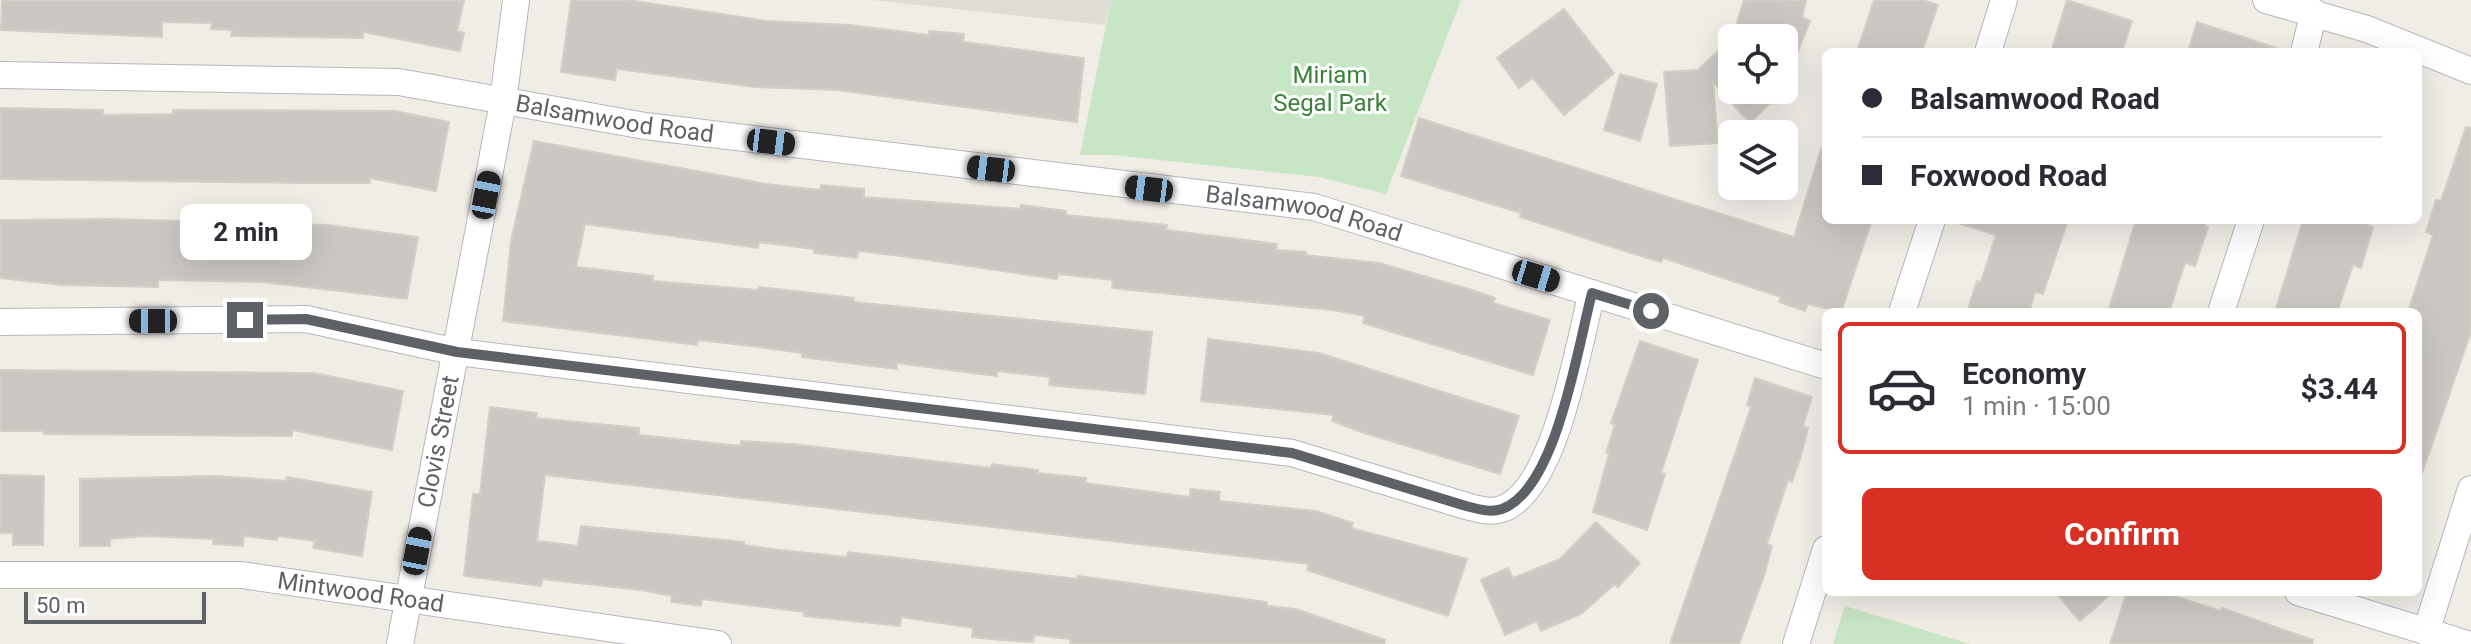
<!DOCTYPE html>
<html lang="en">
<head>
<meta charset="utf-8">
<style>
  body { margin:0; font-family:Roboto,sans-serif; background:#f7f7f7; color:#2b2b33; height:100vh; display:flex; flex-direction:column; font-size:30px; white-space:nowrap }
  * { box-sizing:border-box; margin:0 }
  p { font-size:26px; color:#7c7c81 }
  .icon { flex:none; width:44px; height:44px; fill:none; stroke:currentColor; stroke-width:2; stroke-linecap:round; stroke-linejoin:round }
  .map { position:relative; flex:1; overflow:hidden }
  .sheet { position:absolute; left:1822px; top:308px; width:600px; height:288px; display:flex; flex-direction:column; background:#fff; border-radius:12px; box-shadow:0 8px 32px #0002 }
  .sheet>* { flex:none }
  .top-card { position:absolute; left:1822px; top:48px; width:600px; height:176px; border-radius:12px; box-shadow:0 8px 32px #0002; display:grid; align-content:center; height:176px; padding:0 40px; background:#fff }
  .buttons { position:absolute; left:1718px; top:24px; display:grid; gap:16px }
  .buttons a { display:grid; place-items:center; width:80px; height:80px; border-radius:12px; background:#fff; box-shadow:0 8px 32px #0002; font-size:40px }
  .scale { position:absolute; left:24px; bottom:20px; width:182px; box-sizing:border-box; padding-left:8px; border:4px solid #5e6266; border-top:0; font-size:22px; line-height:28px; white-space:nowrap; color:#5e6266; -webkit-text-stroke:6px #fff; paint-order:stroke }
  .end { position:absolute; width:36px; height:36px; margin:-18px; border:10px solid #5e6266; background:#fff; box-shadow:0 0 0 4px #fff }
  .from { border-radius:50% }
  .bubble { position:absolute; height:56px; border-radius:12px; background:#fff; box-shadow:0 8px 32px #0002; font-size:26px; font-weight:700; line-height:56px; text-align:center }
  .car { position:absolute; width:24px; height:48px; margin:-24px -12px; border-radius:10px; box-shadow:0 0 6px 2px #0007; background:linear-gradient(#222 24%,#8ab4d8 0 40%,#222 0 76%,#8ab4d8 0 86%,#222 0) }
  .top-card b { display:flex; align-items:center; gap:28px; height:76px; font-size:30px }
  .top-card b+b { border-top:2px solid #e1e1e2 }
  .top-card i { width:20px; height:20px; background:#2b2b33 }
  ul { padding:14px 0 0; list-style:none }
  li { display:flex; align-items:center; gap:24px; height:132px; margin:0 16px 12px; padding:0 24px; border:4px solid #e1e1e2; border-radius:12px }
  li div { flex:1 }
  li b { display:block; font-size:30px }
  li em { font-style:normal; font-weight:700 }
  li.active { border-color:#d93025 }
  li>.icon { width:72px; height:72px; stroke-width:1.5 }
  .button { display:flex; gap:16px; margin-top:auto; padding:16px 40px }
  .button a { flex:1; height:92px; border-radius:12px; background:#d93025; color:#fff; font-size:32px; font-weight:700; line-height:92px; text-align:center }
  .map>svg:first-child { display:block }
  .education { fill:#dfdcd5 }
  .green { fill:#c7e6c5 }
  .building { fill:#cbc8c4; stroke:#d4cfc5; stroke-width:2 }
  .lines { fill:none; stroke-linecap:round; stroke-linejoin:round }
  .minor-casing { stroke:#b4b7ba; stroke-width:28 }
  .minor { stroke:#fff; stroke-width:26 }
  .route { stroke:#5e6266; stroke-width:10 }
  .labels { text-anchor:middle; stroke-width:6; stroke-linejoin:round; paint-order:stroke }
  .park-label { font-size:24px; fill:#3a8239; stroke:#fff }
  .street-label { font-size:24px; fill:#5e6266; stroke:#fff }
</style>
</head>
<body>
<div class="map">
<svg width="2471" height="644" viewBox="0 0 2471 644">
  <rect width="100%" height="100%" fill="#f0ede7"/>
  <path class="education" d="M872,0H1111L1105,25Z"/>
  <path class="green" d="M1111,0H1461L1386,194L1319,177L1113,155H1080Z
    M1845,606L1970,644H1833Z"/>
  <path class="building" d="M2,0H464L457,31L464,33L460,51L363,32V38L231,36L232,30L211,29L212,23L162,22V37L1,30Z
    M571,0H628L767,21L850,25L929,35V31L964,34L963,42L1084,58L1077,122L837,90L755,87L617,69L615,80L561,72Z
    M1744,0H1806L1802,17L1810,21L1785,83L1784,38H1732V90H1783L1750,123L1713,82L1718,143L1670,146L1664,72L1698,70L1732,38Z
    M1874,0H1923L1938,5L1922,52H1857Z
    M2067,0L2132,21L2122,52H2051Z
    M1564,9L1614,73L1564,115L1533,78L1519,88L1497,58Z
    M2197,22L2276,48L2275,52H2188Z
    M1620,74L1657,84L1640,141L1604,130Z
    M0,108L103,110V115L173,114V110L395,111L449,122L436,191L370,178V183H303L0,179Z
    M1419,118L1794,237L1821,149L1826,150V220H1872L1841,312L1808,304L1805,311L1779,302L1781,297L1663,258L1661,262L1631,253L1520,217L1521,213L1401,176Z
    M2466,127L2471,128V332L2422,473L2418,472V312H2408L2433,235L2426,232L2436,200L2441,201Z
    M534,141L766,184L820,190L821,185L864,189V197L1021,209V205L1066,211V215L1167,225L1166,230L1277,244L1276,250L1306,252L1305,255L1379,263L1472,290L1495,298L1493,303L1550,320L1533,375L1363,323L1365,316L1332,310L1112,288L1113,280L1058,274L1057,279L901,256L858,251L857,258L814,253V249L759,242L758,248L585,224L576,267L653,276V281L758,290L759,287L854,298V302L1152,332L1145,394L1049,385L1050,377L997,371V376L897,363V369L802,357V353L752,346L698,340L697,345L503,321L511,241Z
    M113,219L328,225L418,237L407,299L263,282L158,280V287L62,285L0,278V220Z
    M1962,220H2068L2043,294L2035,292L2029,312H1967L1977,281L1981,282L1996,235L1961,224Z
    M2136,220H2207L2205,226L2208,227L2195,266L2185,263L2169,312H2108Z
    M2303,220H2367L2365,224L2373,227L2361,268L2353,265L2337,312H2275Z
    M1208,339L1319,353L1519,416L1500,474L1361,432L1332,421L1334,415L1201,401Z
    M1640,341L1698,360L1661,473L1665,474L1647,530L1593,512L1609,454L1606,453L1615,425L1611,423Z
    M0,370L314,373L403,391L392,450L292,430V436L44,434V431H0Z
    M1755,378L1812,397L1803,426L1808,428L1801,456L1792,482L1788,480L1767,544L1772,546L1764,576L1739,644H1670L1751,407L1747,405Z
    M490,407L537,413L536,418L639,428V435L741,446V441L792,444L991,468L992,464L1038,470L1037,473L1086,478L1085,483L1190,497V489L1220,492L1219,501L1316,511L1353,523L1351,528L1467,559L1448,616L1307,570L1309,564L545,475L537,541L578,546L581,526L744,542V545L780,550L847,557L848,552L1078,579V576L1267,602V606L1296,609L1385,640L1384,644H1070L1071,639L1034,635L1033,642L1002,640L972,637L973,628L901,617L900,626L804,616V612L702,599L701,606L671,602L672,596L641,590L542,579L541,586L464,576L473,494H480Z
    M0,475L44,476L43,545H13V533H0Z
    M216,476L286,481L287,477L372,492L362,556L313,548L315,541L278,536L277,540L244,536L243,546L213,544L214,539L146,536L110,539V546H80V479Z
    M1596,522L1640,563L1618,587L1615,584L1581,614L1541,631L1537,621L1505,635L1481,580L1508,568L1513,578L1560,559Z
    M2055,592H2113L2080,621Z
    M2127,592H2162L2221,611L2222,608L2313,640L2312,644H2110Z"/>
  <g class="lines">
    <g class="minor-casing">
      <g id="minor">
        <path d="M2266,0L2367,29L2471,71"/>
        <path d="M1988,52L2004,0"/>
        <path d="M2304,52L2314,12"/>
        <path id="s1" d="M0,75L399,82L645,126L1314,207L1826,366"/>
        <path d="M1902,312L1932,220"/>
        <path d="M2221,312L2251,220"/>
        <path d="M0,322L306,319L457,352L1292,453L1466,506C1478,509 1490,513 1502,509C1556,490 1578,345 1592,293"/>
        <path id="s2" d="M0,575H241L718,644"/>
        <path d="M2298,592L2467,644"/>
        <path d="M2426,632L2471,489"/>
        <path id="s3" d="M400,644L503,102L516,0"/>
        <path d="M1796,644L1826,549"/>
      </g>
    </g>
    <use href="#minor" class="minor"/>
  </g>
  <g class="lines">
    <path class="route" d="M245,320L306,319L457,352L1292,453L1466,506C1478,509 1490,513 1502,509C1557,489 1578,345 1592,293L1651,311"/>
  </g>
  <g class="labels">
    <g class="park-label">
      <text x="1330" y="83">Miriam<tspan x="1330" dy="28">Segal Park</tspan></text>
    </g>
    <g class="street-label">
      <text dy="8" stroke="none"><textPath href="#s1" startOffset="618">Balsamwood Road</textPath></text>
      <text dy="8" stroke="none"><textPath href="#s1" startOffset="1314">Balsamwood Road</textPath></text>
      <text dy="8" stroke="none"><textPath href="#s3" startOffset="206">Clovis Street</textPath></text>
      <text dy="8" stroke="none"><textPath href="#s2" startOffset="362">Mintwood Road</textPath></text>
    </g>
  </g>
</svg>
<div class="buttons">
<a><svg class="icon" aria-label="locate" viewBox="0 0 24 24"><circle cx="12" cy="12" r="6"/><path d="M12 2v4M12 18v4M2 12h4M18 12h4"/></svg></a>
<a><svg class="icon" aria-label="layers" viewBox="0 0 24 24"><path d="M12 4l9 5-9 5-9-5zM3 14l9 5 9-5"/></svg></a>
</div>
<div class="scale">50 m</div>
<i class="end from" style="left:1651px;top:311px"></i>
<i class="end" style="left:245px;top:320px"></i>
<div class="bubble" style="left:180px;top:204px;width:132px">2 min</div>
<i class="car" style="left:771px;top:142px;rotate:97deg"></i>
<i class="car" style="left:991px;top:169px;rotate:277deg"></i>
<i class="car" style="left:1149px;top:189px;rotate:277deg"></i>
<i class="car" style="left:486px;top:195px;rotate:11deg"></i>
<i class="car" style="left:1536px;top:276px;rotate:107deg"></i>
<i class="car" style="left:153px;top:321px;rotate:270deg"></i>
<i class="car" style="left:417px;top:551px;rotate:11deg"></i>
<div class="top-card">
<b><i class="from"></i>Balsamwood Road</b>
<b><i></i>Foxwood Road</b>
</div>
<section class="sheet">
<ul>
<li class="active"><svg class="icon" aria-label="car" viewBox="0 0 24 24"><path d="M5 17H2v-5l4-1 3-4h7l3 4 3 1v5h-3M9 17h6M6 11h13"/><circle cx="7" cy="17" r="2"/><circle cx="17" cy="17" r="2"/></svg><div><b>Economy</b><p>1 min · 15:00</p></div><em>$3.44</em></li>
</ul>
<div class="button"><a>Confirm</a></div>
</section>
</div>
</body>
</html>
